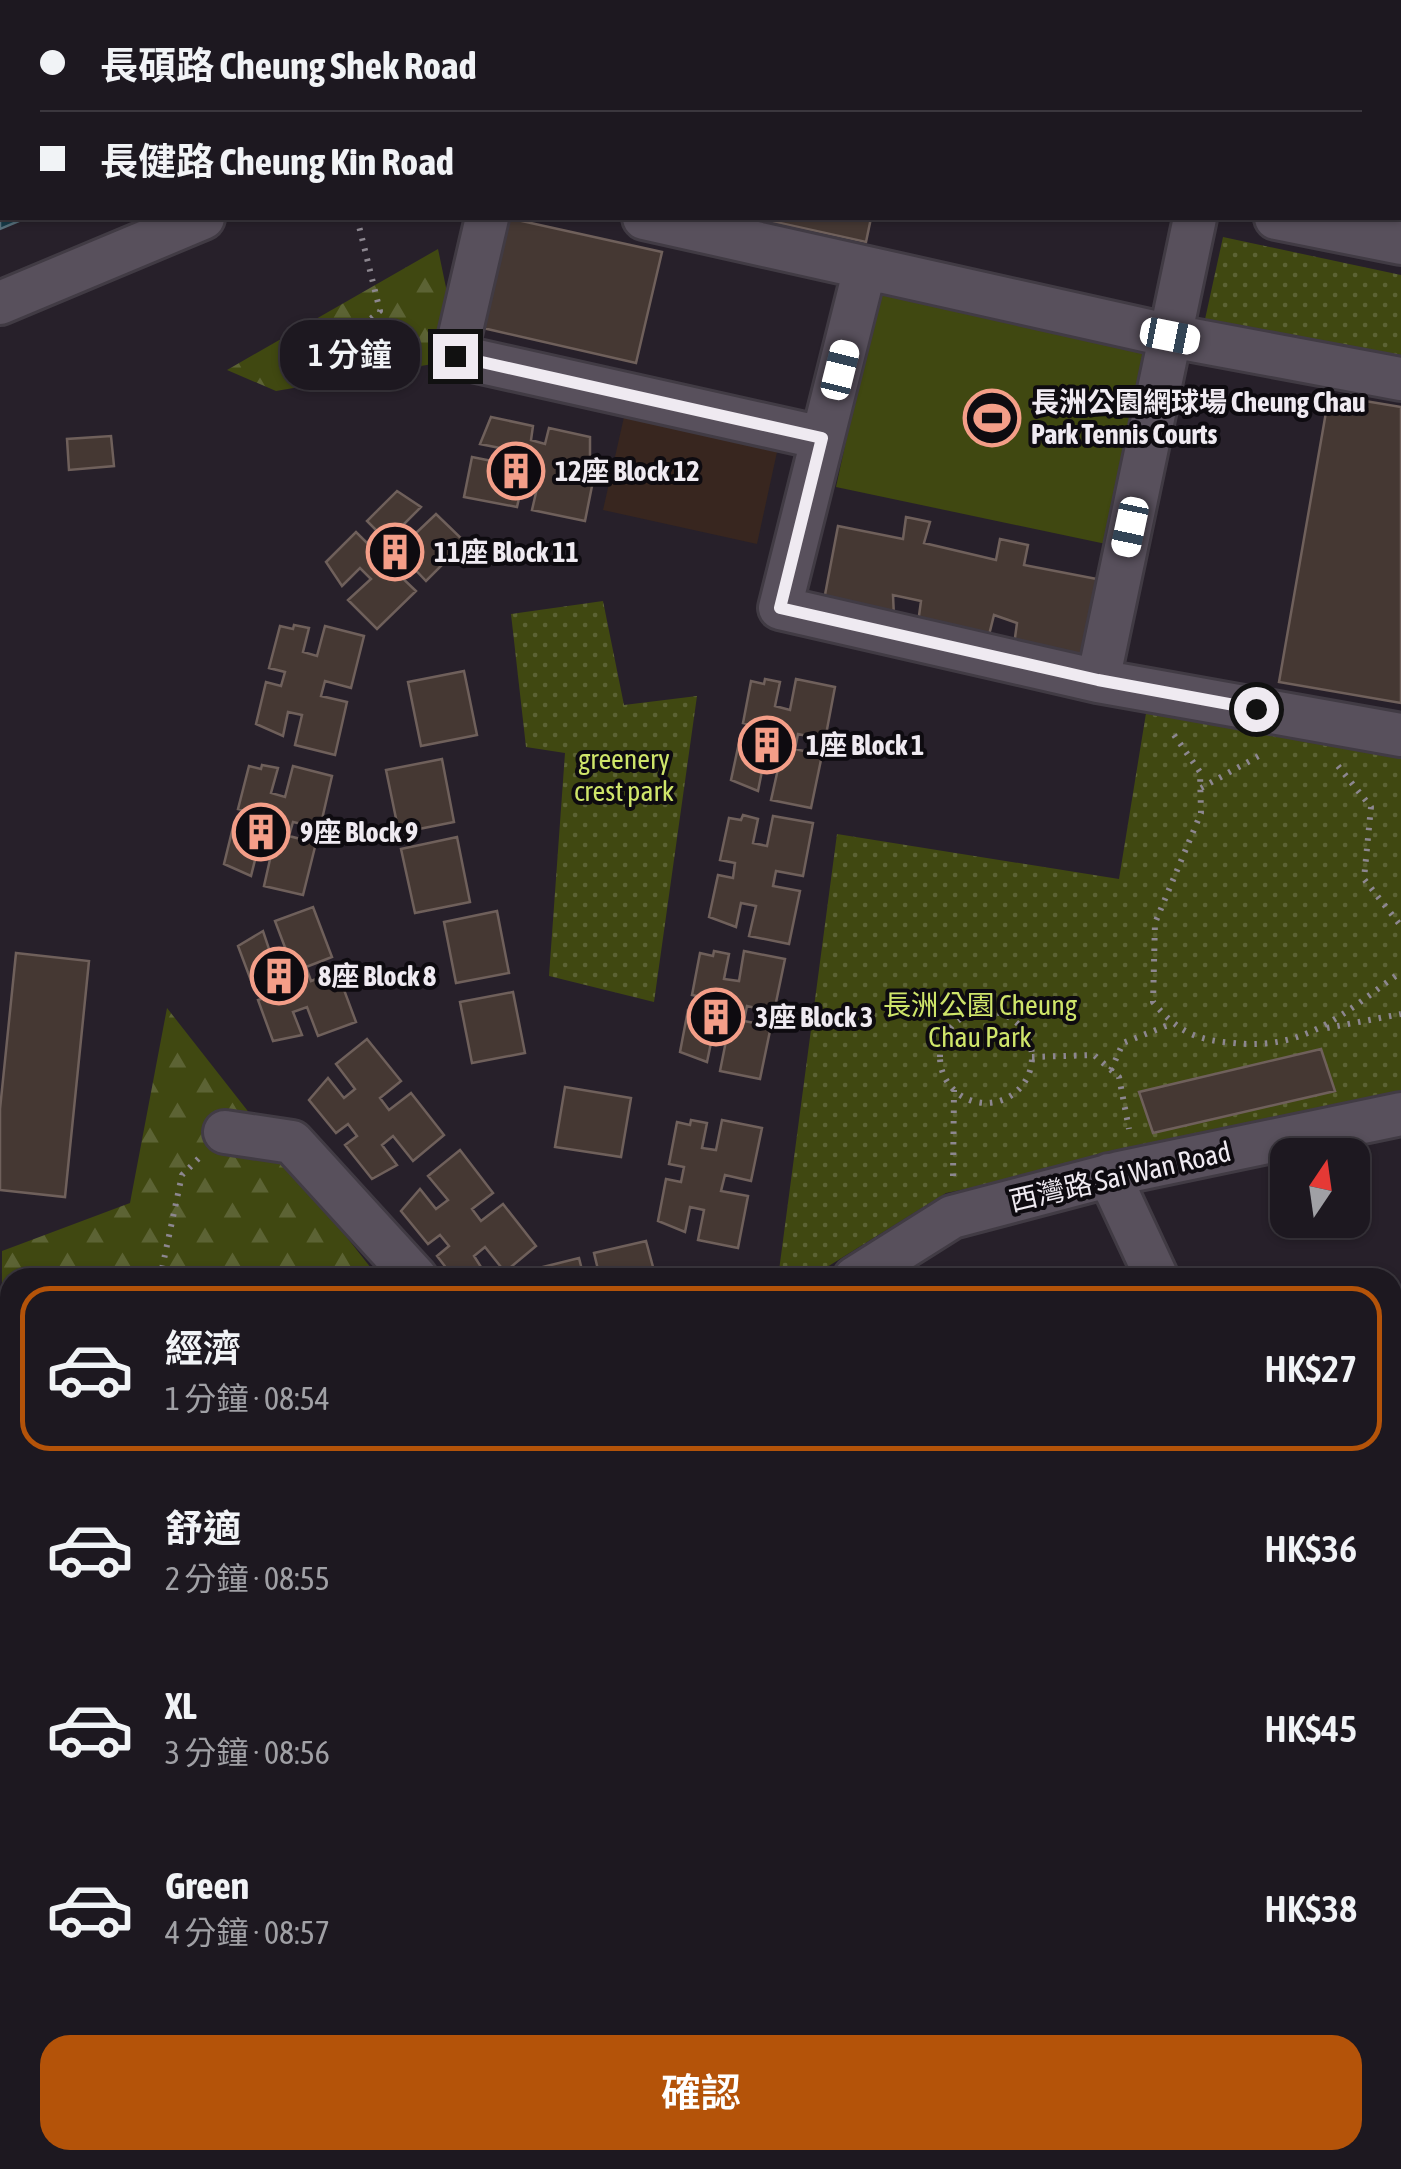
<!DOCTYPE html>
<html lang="zh-TW">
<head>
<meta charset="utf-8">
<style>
  body { margin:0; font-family:"Asap Condensed","Noto Sans TC",sans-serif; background:#252129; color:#f1f3f6; height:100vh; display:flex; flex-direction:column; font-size:38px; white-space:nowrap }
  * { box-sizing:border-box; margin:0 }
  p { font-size:32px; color:#a0a0a5 }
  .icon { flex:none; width:55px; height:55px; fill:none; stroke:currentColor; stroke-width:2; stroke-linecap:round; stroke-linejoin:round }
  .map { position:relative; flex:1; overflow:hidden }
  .details { position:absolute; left:0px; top:1268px; width:1402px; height:902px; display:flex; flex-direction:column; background:#1d1820; border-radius:30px 30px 0 0; box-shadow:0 2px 8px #0004,0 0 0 2px #3b373e }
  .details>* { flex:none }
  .guide { position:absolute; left:0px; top:0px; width:1402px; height:220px; box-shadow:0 2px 8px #0004,0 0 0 2px #3b373e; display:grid; align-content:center; height:220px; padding:0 40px; background:#1d1820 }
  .needle { width:65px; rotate:13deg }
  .fabs { position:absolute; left:1270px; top:1138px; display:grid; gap:20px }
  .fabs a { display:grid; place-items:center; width:100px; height:100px; border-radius:20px; background:#1d1820; box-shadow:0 2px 8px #0004,0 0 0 2px #3b373e; font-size:50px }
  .end { position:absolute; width:45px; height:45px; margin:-22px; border:12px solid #efeaf1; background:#111; box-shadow:0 0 0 5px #111 }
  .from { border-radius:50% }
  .bubble { position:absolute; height:70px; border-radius:30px; background:#1d1820; box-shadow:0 2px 8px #0004,0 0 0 2px #3b373e; font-size:32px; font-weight:600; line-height:70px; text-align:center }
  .car { position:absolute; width:30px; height:60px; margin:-30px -15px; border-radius:12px; box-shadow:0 0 8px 2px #0007; background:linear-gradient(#fff 24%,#345 0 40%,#fff 0 76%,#345 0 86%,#fff 0) }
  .guide b { display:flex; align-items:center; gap:35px; height:95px; font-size:38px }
  .guide b+b { border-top:2px solid #3b373e }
  .guide i { width:25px; height:25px; background:#f1f3f6 }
  ul { padding:18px 0 0; list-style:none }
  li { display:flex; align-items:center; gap:30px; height:165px; margin:0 20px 15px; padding:0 20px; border:5px solid transparent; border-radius:30px }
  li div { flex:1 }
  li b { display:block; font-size:38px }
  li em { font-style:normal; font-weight:600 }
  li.active { border-color:#b45309 }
  li>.icon { width:90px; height:90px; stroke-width:1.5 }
  .action { display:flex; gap:20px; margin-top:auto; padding:20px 40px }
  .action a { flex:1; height:115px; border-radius:30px; background:#b45309; color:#fff; font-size:40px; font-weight:600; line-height:115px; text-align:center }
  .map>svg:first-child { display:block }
  .education { fill:#38261f }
  .green { fill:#404811 }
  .forest { fill:url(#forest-firs) }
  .park { fill:url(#park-dots) }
  .water { fill:url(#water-ripples); stroke:#576f7b; stroke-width:2.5 }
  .building { fill:#453833; stroke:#6f605b; stroke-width:2.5 }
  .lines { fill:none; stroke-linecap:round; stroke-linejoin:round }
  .street-casing { stroke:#413b44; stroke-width:48 }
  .path { stroke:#8d8790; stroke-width:6; stroke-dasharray:2.5 8; stroke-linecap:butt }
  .street { stroke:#58505c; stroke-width:42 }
  .route { stroke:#efeaf1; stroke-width:12 }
  .labels { text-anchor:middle; stroke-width:8; stroke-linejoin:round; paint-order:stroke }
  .poi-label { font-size:28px; font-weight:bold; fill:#efeaf1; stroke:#0e0b10; text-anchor:start }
  .park-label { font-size:28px; fill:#cfe56a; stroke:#0e0b10 }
  .street-label { font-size:28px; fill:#efeaf1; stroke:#0e0b10 }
</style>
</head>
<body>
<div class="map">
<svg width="1401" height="2169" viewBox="0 0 1401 2169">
  <defs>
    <pattern id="forest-firs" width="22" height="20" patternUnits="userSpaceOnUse" patternTransform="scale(2.5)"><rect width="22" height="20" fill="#404811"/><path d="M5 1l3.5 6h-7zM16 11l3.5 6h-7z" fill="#5c6334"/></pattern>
    <pattern id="park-dots" width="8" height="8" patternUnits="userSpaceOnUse" patternTransform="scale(2.5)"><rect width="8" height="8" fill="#404811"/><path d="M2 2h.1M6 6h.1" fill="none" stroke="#5c6334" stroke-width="1.8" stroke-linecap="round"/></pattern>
    <pattern id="water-ripples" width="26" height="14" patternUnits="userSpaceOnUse" patternTransform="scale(2.5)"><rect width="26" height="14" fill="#163a48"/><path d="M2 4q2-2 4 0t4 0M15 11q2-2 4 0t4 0" fill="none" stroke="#385763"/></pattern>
  </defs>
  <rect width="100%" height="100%" fill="#27202a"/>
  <path class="education" d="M624,417L777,452L757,544L603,510Z"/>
  <path class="green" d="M878,292L1148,349L1106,544L836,487Z"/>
  <path class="forest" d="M438,249L454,326L444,362L276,391L227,370Z
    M167,1008L378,1277L10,1278V2160H1392L1393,1760L1401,1772V2169H0L2,1251L130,1203Z"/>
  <path class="park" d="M1223,237L1401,275V367L1204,324Z
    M603,601L624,705L697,696L654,1002L549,976L565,753L526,747L511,614Z
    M1148,701L1401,749V1099L946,1193L811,1277L778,1278L837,834L1119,879Z
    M1393,2032L1401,2048V2146L1395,2152Z"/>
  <path class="water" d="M0,0H396L2,2V218H26L0,229Z
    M442,0H1401V203L1400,2Z"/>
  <path class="building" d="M508,218L662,252L636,363L483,328Z
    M757,218H871L866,242Z
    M1329,395L1401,407V703L1279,682Z
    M491,417L533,426L531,440L545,444L549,428L590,437V466L565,461L563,475L593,481L585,521L532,510L538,484L523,481L517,507L464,497L472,457L502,463L505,449L480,444Z
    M111,436L114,466L69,470L67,439Z
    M397,491L421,507L403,525L414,535L436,514L465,542L426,581L407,561L396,572L416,591L377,629L348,600L371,579L360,568L342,586L326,562L356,532L367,543L378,532L367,521Z
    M906,517L930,522L924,543L996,560L1000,539L1028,545L1024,565L1102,580L1084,661L1014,645L1017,623L994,615L988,639L918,623L921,601L893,595L894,617L824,600L838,526L903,539Z
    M294,625L309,628L303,652L317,656L325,626L364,636L351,688L325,681L321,696L347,702L335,755L295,745L302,715L288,712L283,736L256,724L266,682L281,686L285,672L269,668L280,626L293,629Z
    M464,671L477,735L421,746L408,682Z
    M765,679L780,682L775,706L790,710L796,679L835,687L825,740L798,734L795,749L822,755L811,808L771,800L778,769L763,766L758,791L731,780L740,738L755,741L757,726L743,723L751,681L764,684Z
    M442,759L454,822L399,833L386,770Z
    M262,765L278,768L271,793L285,797L293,766L332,776L320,828L293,822L289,836L316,843L303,895L264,886L271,855L257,852L251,876L224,864L234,823L249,827L253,812L238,809L249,766L261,769Z
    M743,815L758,819L753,843L767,846L773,816L813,823L803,876L776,871L773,886L800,891L789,944L749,936L756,906L741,903L736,927L709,917L718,875L733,878L735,863L720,860L729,818L741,820Z
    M457,837L470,902L415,913L401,849Z
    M313,907L332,957L306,967L311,981L337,971L356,1022L318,1036L307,1007L293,1012L302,1035L273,1041L258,1000L273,995L267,981L253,986L238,946L263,931L271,955L286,950L275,921Z
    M497,911L509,973L456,983L444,922Z
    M714,951L729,954L724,979L739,981L744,951L785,959L774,1012L747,1006L744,1021L771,1026L760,1079L720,1071L726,1041L712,1038L707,1062L680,1052L688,1010L704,1013L707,998L692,995L700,953L713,956Z
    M16,953L89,961L65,1197L0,1190V1109Z
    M513,992L525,1053L472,1063L460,1002Z
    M367,1039L401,1081L380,1098L389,1110L411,1093L444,1135L413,1161L393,1136L382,1145L397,1165L372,1179L345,1145L357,1136L348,1124L336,1133L309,1100L328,1078L344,1098L355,1089L336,1064Z
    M1321,1049L1335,1091L1153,1133L1139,1092Z
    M565,1087L631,1098L621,1157L555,1147Z
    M691,1120L707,1123L702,1148L716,1150L722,1120L762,1128L751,1181L725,1175L721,1191L748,1196L738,1248L698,1240L704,1210L690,1207L685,1232L658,1221L666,1179L681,1182L684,1167L669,1164L677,1122L690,1125Z
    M460,1150L493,1193L472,1209L481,1221L503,1204L536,1246L505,1272L485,1247L474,1256L488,1278H454L437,1256L449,1246L440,1235L428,1244L401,1211L420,1189L436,1209L448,1200L428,1176Z
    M646,1241L656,1278H600L594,1253Z
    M579,1258L584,1278H529L527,1271Z"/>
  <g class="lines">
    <g class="street-casing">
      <path id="street" d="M487,218L455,356L822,438
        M644,218L1171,336L1401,379
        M1276,218L1401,243
        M865,268L780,608L1098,681L1401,735
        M0,303L203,218
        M1098,681L1195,218
        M225,1132L292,1142L416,1278
        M1109,1175L1157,1278
        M855,1278L952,1217L1119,1173L1401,1114
        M462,2160L464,2169"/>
    </g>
    <path class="path" d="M357,218L380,311L357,330L362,358
      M1174,735L1200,772L1201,813L1155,923L1153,1002C1177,1031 1195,1040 1233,1043C1306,1051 1344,1013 1401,972
      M1338,766L1371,807L1364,879L1401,926
      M1201,788L1264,753
      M940 1057a46 46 0 1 1 92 0a46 46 0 1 1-92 0Z
      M1327,1028L1401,1014
      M1032,1057L1094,1055L1119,1077L1129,1129
      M1111,1070L1123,1043L1171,1024
      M953,1176L954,1090
      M160,1278L182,1175L199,1158
      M0,1720L10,1726
      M1392,1910L1401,1886
      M1392,1916L1401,1932"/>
    <use href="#street" class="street"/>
  </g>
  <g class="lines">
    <path class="route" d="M455,356L822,438L780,608L1098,680L1256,709"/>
  </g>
  <defs>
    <g id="stadium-ring" transform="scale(2.875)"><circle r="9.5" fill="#0e0b10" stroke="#f49e88" stroke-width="1.5"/><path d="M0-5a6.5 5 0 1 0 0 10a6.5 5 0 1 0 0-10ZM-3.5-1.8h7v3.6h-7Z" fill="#f49e88"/></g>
    <g id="building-ring" transform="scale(2.875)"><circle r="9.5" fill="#0e0b10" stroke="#f49e88" stroke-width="1.5"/><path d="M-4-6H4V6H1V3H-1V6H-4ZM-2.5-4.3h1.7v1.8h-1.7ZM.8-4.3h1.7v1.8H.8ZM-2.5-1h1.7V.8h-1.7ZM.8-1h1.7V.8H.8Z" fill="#f49e88"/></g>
  </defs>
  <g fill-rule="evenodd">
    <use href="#stadium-ring" x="992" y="418"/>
    <use href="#building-ring" x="516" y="471"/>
    <use href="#building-ring" x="395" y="552"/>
    <use href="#building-ring" x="767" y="745"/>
    <use href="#building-ring" x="261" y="832"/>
    <use href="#building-ring" x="279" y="976"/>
    <use href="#building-ring" x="716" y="1017"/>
  </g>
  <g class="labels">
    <g class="poi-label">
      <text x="1031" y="412">長洲公園網球場 Cheung Chau<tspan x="1031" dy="32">Park Tennis Courts</tspan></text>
      <text x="555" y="481">12座 Block 12</text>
      <text x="434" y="562">11座 Block 11</text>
      <text x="806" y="755">1座 Block 1</text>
      <text x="300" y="842">9座 Block 9</text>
      <text x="318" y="986">8座 Block 8</text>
      <text x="755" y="1027">3座 Block 3</text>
    </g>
    <g class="park-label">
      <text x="624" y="769">greenery<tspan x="624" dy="32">crest park</tspan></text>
      <text x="980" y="1015">長洲公園 Cheung<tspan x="980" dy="32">Chau Park</tspan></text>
    </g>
    <g class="street-label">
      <text transform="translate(1120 1176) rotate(-13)" y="10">西灣路 Sai Wan Road</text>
    </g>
  </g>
</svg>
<div class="fabs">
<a><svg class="needle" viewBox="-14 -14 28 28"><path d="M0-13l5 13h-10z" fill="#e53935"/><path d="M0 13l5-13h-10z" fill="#a0a0a5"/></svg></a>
</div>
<i class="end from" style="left:1256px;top:709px"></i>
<i class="end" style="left:455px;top:356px"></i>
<div class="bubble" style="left:280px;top:320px;width:140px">1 分鐘</div>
<i class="car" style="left:1170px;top:336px;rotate:101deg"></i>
<i class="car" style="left:840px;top:370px;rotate:14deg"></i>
<i class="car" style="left:1130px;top:527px;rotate:192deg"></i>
<div class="guide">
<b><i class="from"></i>長碩路 Cheung Shek Road</b>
<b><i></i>長健路 Cheung Kin Road</b>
</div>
<section class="details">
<ul>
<li class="active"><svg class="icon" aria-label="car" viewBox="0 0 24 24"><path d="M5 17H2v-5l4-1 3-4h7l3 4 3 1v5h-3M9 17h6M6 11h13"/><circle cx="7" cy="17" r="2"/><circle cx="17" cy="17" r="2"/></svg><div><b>經濟</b><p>1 分鐘 · 08:54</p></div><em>HK$27</em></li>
<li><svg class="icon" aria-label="car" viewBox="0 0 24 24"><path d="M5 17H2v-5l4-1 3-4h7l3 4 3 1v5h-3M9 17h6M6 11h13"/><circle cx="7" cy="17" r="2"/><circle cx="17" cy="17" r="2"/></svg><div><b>舒適</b><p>2 分鐘 · 08:55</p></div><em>HK$36</em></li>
<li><svg class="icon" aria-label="car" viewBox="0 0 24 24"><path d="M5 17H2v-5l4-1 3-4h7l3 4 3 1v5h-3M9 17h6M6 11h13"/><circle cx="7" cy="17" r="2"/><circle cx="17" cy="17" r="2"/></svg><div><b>XL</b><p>3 分鐘 · 08:56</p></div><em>HK$45</em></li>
<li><svg class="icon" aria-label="car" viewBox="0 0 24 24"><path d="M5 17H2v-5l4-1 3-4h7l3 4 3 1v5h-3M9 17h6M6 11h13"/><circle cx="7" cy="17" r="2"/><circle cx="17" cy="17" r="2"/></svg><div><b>Green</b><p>4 分鐘 · 08:57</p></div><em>HK$38</em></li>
</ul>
<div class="action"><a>確認</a></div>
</section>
</div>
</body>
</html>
